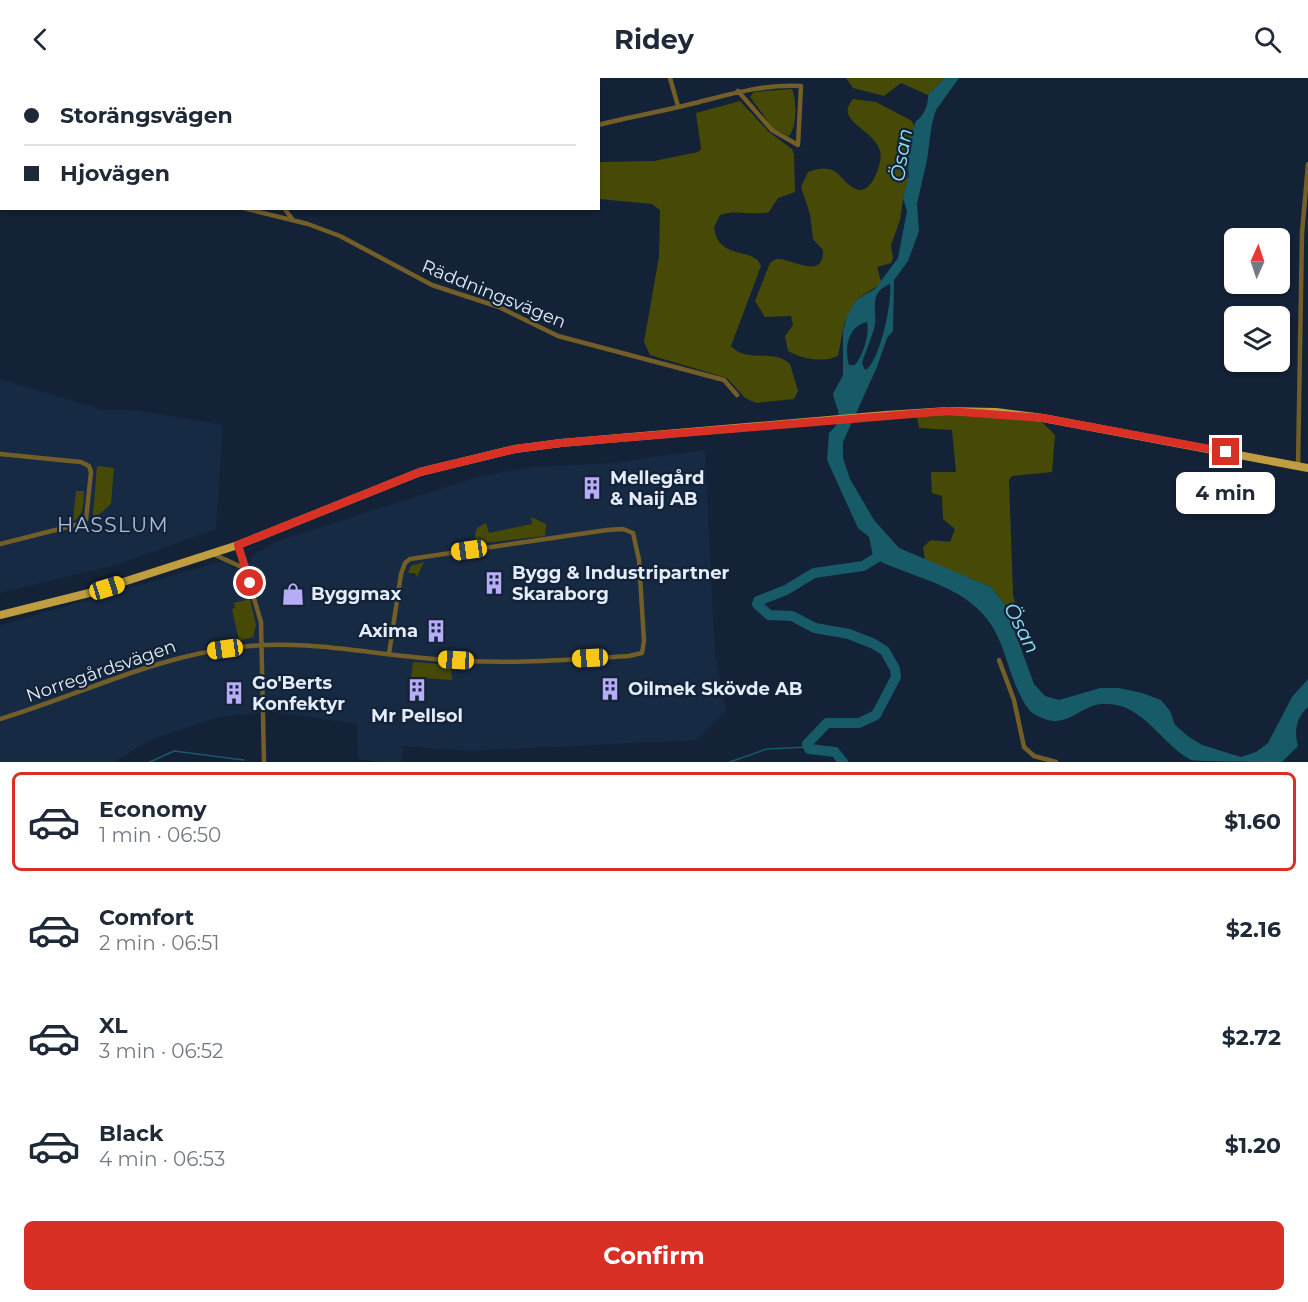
<!DOCTYPE html>
<html lang="en">
<head>
<meta charset="utf-8">
<style>
  body { margin:0; font-family:Montserrat,sans-serif; background:#f6f6f7; color:#1f2937; height:100vh; display:flex; flex-direction:column; font-size:22px; white-space:nowrap }
  * { box-sizing:border-box; margin:0 }
  p { font-size:20px; color:#747a83 }
  .icon { flex:none; width:33px; height:33px; fill:none; stroke:currentColor; stroke-width:2; stroke-linecap:round; stroke-linejoin:round }
  .map { position:relative; height:684px; overflow:hidden }
  .drawer { display:flex; flex-direction:column; background:#fff; flex:1 }
  .drawer>* { flex:none }
  .top-card { position:absolute; left:0px; top:0px; width:600px; height:132px; box-shadow:0 2px 4px #0004; display:grid; align-content:center; height:132px; padding:0 24px; background:#fff }
  .needle { width:39px; rotate:3deg }
  .tools { position:absolute; left:1224px; top:150px; display:grid; gap:12px }
  .tools a { display:grid; place-items:center; width:66px; height:66px; border-radius:9px; background:#fff; box-shadow:0 2px 4px #0004; font-size:30px }
  .end { position:absolute; width:27px; height:27px; margin:-14px; border:8px solid #d93025; background:#fff; box-shadow:0 0 0 3px #fff }
  .from { border-radius:50% }
  .bubble { position:absolute; height:42px; border-radius:9px; background:#fff; box-shadow:0 2px 4px #0004; font-size:20px; font-weight:700; line-height:42px; text-align:center }
  .car { position:absolute; width:18px; height:36px; margin:-18px -9px; border-radius:8px; box-shadow:0 0 4px 2px #0007; background:linear-gradient(#f5c518 24%,#345 0 40%,#f5c518 0 76%,#345 0 86%,#f5c518 0) }
  .top-card b { display:flex; align-items:center; gap:21px; height:57px; font-size:22px }
  .top-card b+b { border-top:2px solid #e0e1e3 }
  .top-card i { width:15px; height:15px; background:#1f2937 }
  ul { padding:10px 0 0; list-style:none }
  li { display:flex; align-items:center; gap:18px; height:99px; margin:0 12px 9px; padding:0 12px; border:3px solid transparent; border-radius:9px }
  li div { flex:1 }
  li b { display:block; font-size:22px }
  li em { font-style:normal; font-weight:700 }
  li.selected { border-color:#d93025 }
  li>.icon { width:54px; height:54px; stroke-width:1.5 }
  .button { display:flex; gap:12px; margin-top:auto; padding:12px 24px }
  .button a { flex:1; height:69px; border-radius:9px; background:#d93025; color:#fff; font-size:24px; font-weight:700; line-height:69px; text-align:center }
  header { display:flex; justify-content:space-between; align-items:center; height:78px; padding:0 24px; background:#fff; font-size:27px; font-weight:700 }
  .map>svg:first-child { display:block }
  .built { fill:#172a44 }
  .green { fill:#474a06 }
  .water { fill:#175b68; fill-rule:evenodd }
  .lines { fill:none; stroke-linecap:round; stroke-linejoin:round }
  .stream { stroke:#175b68; stroke-width:1.5 }
  .river { stroke:#175b68; stroke-width:10 }
  .minor { stroke:#735e27; stroke-width:4.5 }
  .primary { stroke:#c09d40; stroke-width:8 }
  .route { stroke:#d93025; stroke-width:8 }
  .labels { text-anchor:middle; stroke-width:4.5; stroke-linejoin:round; paint-order:stroke }
  .street-label { font-size:18px; fill:#e2ecfa; stroke:#132236 }
  .poi-label { font-size:18px; font-weight:bold; fill:#e2ecfa; stroke:#132236; text-anchor:start }
  .water-label { font-size:20px; font-style:italic; fill:#90e6f8; stroke:#132236 }
  .neighbourhood-label { font-size:20px; letter-spacing:1.5px; fill:#adc0db; stroke:#132236 }
</style>
</head>
<body>
<header><svg class="icon" aria-label="back" viewBox="0 0 24 24"><path d="M15 5l-7 7 7 7"/></svg>Ridey<svg class="icon" aria-label="search" viewBox="0 0 24 24"><circle cx="10" cy="10" r="6"/><path d="M15 15l6 6"/></svg></header>
<div class="map">
<svg width="1308" height="684" viewBox="0 0 1308 684">
  <rect width="100%" height="100%" fill="#132236"/>
  <path class="built" d="M0,301L103,332H134L223,347L216,451L119,486L0,515Z
    M705,372L715,578L726,632L696,662L468,673L403,668L401,684H384L358,681L357,646L273,634L219,639L152,661L114,684H0V547L223,483L234,491L251,484L252,477L281,462L480,398L533,389L611,385Z"/>
  <path class="green" d="M56,0H237L246,1H37Z
    M846,0H945L928,17L901,5L884,18L853,10Z
    M792,11C797,22 797,50 789,58L773,50L750,19L754,14Z
    M853,21L876,24L912,43L914,48L905,72L909,107L904,115L900,142L891,167L893,180L891,185L877,189L881,203L879,207L856,222L844,246L838,278C823,285 802,281 788,273L785,258L793,247L791,238L765,239L755,223L770,185L776,181C791,179 824,204 823,172L813,161L810,136L801,109L808,94C839,82 838,103 856,111C870,117 878,93 880,84C888,53 830,46 853,21Z
    M740,23L769,54L792,71L794,77L795,114L778,120L769,134C752,138 737,131 720,137L714,149C718,184 755,168 761,188L731,268C747,286 773,270 790,286L798,313L794,321L756,325L745,320L727,300L650,277L644,264L659,179L660,132L652,126L599,121L600,84L654,83L698,74L701,71L696,35Z
    M960,337L1041,343L1055,357L1052,394L1012,398L1009,402L1013,516L1016,530L1005,527L991,509L925,482L923,469L931,462L950,464L955,451L943,441L942,418L932,415L931,394H956L952,352L919,350L917,339Z
    M97,388L114,390L111,426L97,438L93,437Z
    M76,413H84C83,425 85,437 73,443Z
    M531,439L546,446L545,458L476,466L475,456L477,450L486,445L489,455L532,446Z
    M424,484L417,499L415,495H408L406,500L411,488Z
    M250,521L256,547L253,559L239,563L232,531L235,530L234,525Z
    M413,584L451,587L452,602L411,599Z"/>
  <path class="water" d="M945,0H959L936,32L932,45L927,82L917,126L919,153L908,183L894,202L893,253L887,260L877,289L843,364V380L850,401L874,442L899,470L991,509L1005,527L1034,606L1045,618L1059,622L1100,610H1119L1142,615L1161,622L1170,633L1175,647L1189,659L1202,667L1241,679L1256,674L1268,665L1292,619L1308,601V629C1296,639 1294,654 1298,668L1282,684C1266,684 1202,684 1191,682C1160,666 1143,623 1101,626C1080,628 1067,651 1042,640C1038,638 1033,636 1030,633C1016,616 1009,587 1001,566C981,513 931,505 883,485L873,478L869,459L858,450L827,382L829,355C847,339 835,330 833,316L843,297V253L847,238L856,222L875,211L898,180L907,133L903,120L909,98L905,72L916,43C924,39 929,24 928,17ZM890,206C893,221 879,287 865,292L862,285C866,272 872,260 875,247C877,233 868,214 890,206ZM867,244C870,256 863,277 855,287H849C844,270 848,248 867,244Z"/>
  <g class="lines">
    <path class="stream" d="M150,684L174,673L244,682
      M730,684L767,671L807,669"/>
    <path class="river" d="M843,684L835,674L809,671L807,666L827,645H859L876,637L896,599L895,591L885,573L874,566L849,556L815,550L792,538L769,537L757,526L758,523L786,512L814,495L863,488L886,474"/>
    <path class="minor" d="M573,0L574,2
      M670,0L678,28
      M346,2V0
      M598,47C630,39 663,33 695,25C731,16 763,6 801,8L798,67L772,52L738,13
      M0,122H2
      M243,130L308,146L340,158L432,207L499,229L558,258L724,302L737,317
      M284,130L293,142
      M0,376L81,384L89,388L91,394L86,442L79,446L0,466
      M1298,388L1302,155L1308,86
      M238,467L261,544L264,684
      M213,476L246,491
      M999,582L1014,622L1024,669L1034,678L1056,684
      M0,641C80,617 155,578 239,569C305,561 368,576 434,581C499,587 565,582 629,578L642,575L644,563L639,482L633,455L623,451L607,452L410,481L405,485L401,496L389,576"/>
    <path class="primary" d="M0,537L89,515L238,467L420,394L515,371L561,365L886,337L948,333L996,334L1043,340L1308,390"/>
  </g>
  <g class="lines">
    <path class="route" d="M250,505L238,467L420,394L515,371L561,365L948,333L1043,340L1226,374"/>
  </g>
  <defs>
    <g id="building-bare" transform="scale(1.8)"><path d="M-4-6H4V6H1V3H-1V6H-4ZM-2.5-4.3h1.7v1.8h-1.7ZM.8-4.3h1.7v1.8H.8ZM-2.5-1h1.7V.8h-1.7ZM.8-1h1.7V.8H.8Z" fill="#b6acf8" stroke="#132236" stroke-width="2.5" paint-order="stroke"/></g>
    <g id="shop-bare" transform="scale(1.8)"><path d="M-5-2.5h2.3a2.7 3.5 0 0 1 5.4 0H5L5.5 6h-11ZM-1.5-2.5h3a1.5 2.3 0 0 0-3 0Z" fill="#b6acf8" stroke="#132236" stroke-width="2.5" paint-order="stroke"/></g>
  </defs>
  <g fill-rule="evenodd">
    <use href="#building-bare" x="592" y="410"/>
    <use href="#building-bare" x="494" y="505"/>
    <use href="#shop-bare" x="293" y="516"/>
    <use href="#building-bare" x="436" y="553"/>
    <use href="#building-bare" x="610" y="611"/>
    <use href="#building-bare" x="417" y="612"/>
    <use href="#building-bare" x="234" y="615"/>
  </g>
  <g class="labels">
    <g class="street-label">
      <text transform="translate(494 216) rotate(22)" y="6">Räddningsvägen</text>
      <text transform="translate(101 593) rotate(-19)" y="6">Norregårdsvägen</text>
    </g>
    <g class="poi-label">
      <text x="610" y="406">Mellegård<tspan x="610" dy="21">&amp; Naij AB</tspan></text>
      <text x="512" y="501">Bygg &amp; Industripartner<tspan x="512" dy="21">Skaraborg</tspan></text>
      <text x="311" y="522">Byggmax</text>
      <text x="418" y="559" text-anchor="end">Axima</text>
      <text x="252" y="611">Go'Berts<tspan x="252" dy="21">Konfektyr</tspan></text>
      <text x="628" y="617">Oilmek Skövde AB</text>
      <text x="417" y="644" text-anchor="middle">Mr Pellsol</text>
    </g>
    <g class="water-label">
      <text transform="translate(901 77) rotate(-81)" y="7">Ösan</text>
      <text transform="translate(1022 550) rotate(63)" y="7">Ösan</text>
    </g>
    <g class="neighbourhood-label">
      <text x="113" y="454">HASSLUM</text>
    </g>
  </g>
</svg>
<div class="tools">
<a><svg class="needle" viewBox="-14 -14 28 28"><path d="M0-13l5 13h-10z" fill="#e53935"/><path d="M0 13l5-13h-10z" fill="#747a83"/></svg></a>
<a><svg class="icon" aria-label="layers" viewBox="0 0 24 24"><path d="M12 4l9 5-9 5-9-5zM3 14l9 5 9-5"/></svg></a>
</div>
<i class="end from" style="left:250px;top:505px"></i>
<i class="end" style="left:1226px;top:374px"></i>
<div class="bubble" style="left:1176px;top:394px;width:99px">4 min</div>
<i class="car" style="left:469px;top:472px;rotate:262deg"></i>
<i class="car" style="left:107px;top:510px;rotate:73deg"></i>
<i class="car" style="left:225px;top:571px;rotate:262deg"></i>
<i class="car" style="left:590px;top:580px;rotate:267deg"></i>
<i class="car" style="left:456px;top:582px;rotate:273deg"></i>
<div class="top-card">
<b><i class="from"></i>Storängsvägen</b>
<b><i></i>Hjovägen</b>
</div>
</div>
<section class="drawer">
<ul>
<li class="selected"><svg class="icon" aria-label="car" viewBox="0 0 24 24"><path d="M5 17H2v-5l4-1 3-4h7l3 4 3 1v5h-3M9 17h6M6 11h13"/><circle cx="7" cy="17" r="2"/><circle cx="17" cy="17" r="2"/></svg><div><b>Economy</b><p>1 min · 06:50</p></div><em>$1.60</em></li>
<li><svg class="icon" aria-label="car" viewBox="0 0 24 24"><path d="M5 17H2v-5l4-1 3-4h7l3 4 3 1v5h-3M9 17h6M6 11h13"/><circle cx="7" cy="17" r="2"/><circle cx="17" cy="17" r="2"/></svg><div><b>Comfort</b><p>2 min · 06:51</p></div><em>$2.16</em></li>
<li><svg class="icon" aria-label="car" viewBox="0 0 24 24"><path d="M5 17H2v-5l4-1 3-4h7l3 4 3 1v5h-3M9 17h6M6 11h13"/><circle cx="7" cy="17" r="2"/><circle cx="17" cy="17" r="2"/></svg><div><b>XL</b><p>3 min · 06:52</p></div><em>$2.72</em></li>
<li><svg class="icon" aria-label="car" viewBox="0 0 24 24"><path d="M5 17H2v-5l4-1 3-4h7l3 4 3 1v5h-3M9 17h6M6 11h13"/><circle cx="7" cy="17" r="2"/><circle cx="17" cy="17" r="2"/></svg><div><b>Black</b><p>4 min · 06:53</p></div><em>$1.20</em></li>
</ul>
<div class="button"><a>Confirm</a></div>
</section>
</body>
</html>
